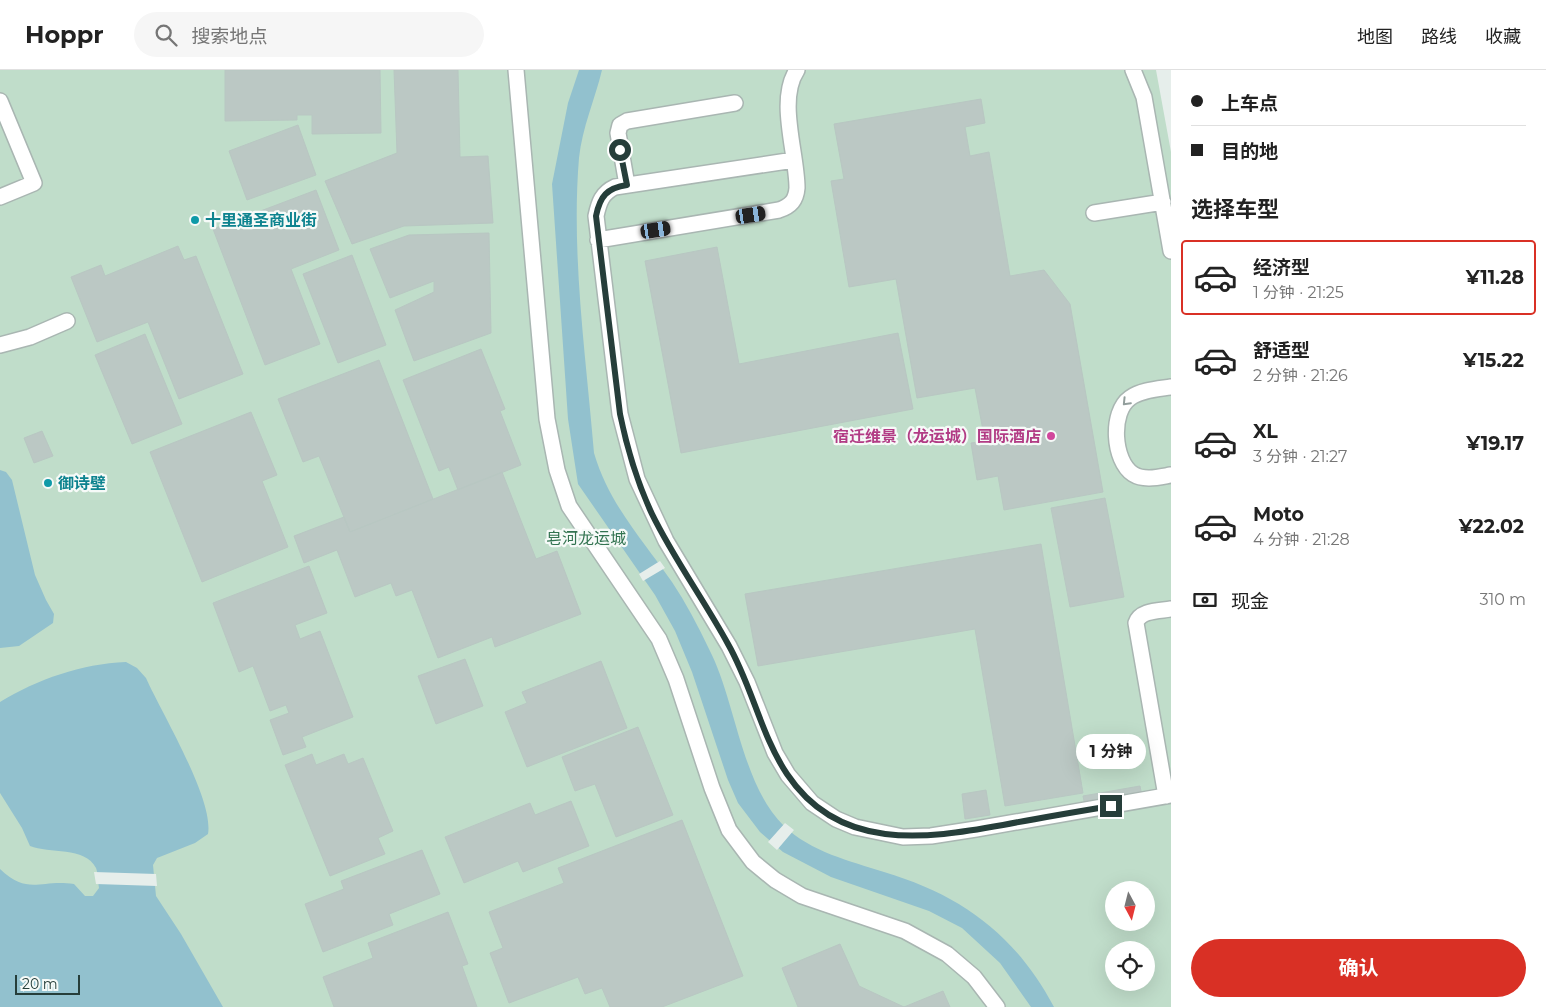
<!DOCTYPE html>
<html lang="zh">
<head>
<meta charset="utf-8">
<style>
  body { margin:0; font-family:Montserrat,"Noto Sans SC",sans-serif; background:#f6f6f6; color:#222; height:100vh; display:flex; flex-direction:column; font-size:19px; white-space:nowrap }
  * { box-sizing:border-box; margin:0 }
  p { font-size:16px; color:#767676 }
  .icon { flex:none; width:28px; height:28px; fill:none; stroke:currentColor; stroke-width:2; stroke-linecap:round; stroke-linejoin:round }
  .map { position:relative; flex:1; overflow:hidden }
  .panel { display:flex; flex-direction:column; background:#fff; width:375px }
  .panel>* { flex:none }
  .guide { display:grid; align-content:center; height:110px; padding:0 20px; background:#fff }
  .needle { width:32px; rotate:173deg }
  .fabs { position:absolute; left:1105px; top:811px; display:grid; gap:10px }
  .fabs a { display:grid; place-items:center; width:50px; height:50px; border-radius:50%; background:#fff; box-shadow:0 5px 20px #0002; font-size:25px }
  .scale { position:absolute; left:15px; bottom:12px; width:65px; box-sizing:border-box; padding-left:5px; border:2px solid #263e3a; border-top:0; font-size:14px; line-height:18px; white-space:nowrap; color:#263e3a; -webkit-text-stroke:4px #f6faf8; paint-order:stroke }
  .end { position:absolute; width:22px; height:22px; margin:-11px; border:6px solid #263e3a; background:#fff; box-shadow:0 0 0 2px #fff }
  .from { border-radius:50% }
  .bubble { position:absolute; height:35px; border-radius:18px; background:#fff; box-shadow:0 5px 20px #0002; font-size:16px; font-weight:700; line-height:35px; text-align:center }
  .car { position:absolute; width:15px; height:30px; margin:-15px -8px; border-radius:6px; box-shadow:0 0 4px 1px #0007; background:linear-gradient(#222 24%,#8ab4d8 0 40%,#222 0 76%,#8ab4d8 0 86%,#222 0) }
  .guide b { display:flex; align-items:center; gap:18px; height:48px; font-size:19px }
  .guide b+b { border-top:1px solid #e0e0e0 }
  .guide i { width:12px; height:12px; background:#222 }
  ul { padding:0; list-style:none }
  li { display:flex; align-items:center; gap:15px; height:75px; margin:0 10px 8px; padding:0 10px; border:2px solid transparent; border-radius:5px }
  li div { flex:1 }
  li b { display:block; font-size:19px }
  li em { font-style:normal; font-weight:700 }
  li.current { border-color:#d93025 }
  li>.icon { width:45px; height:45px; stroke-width:1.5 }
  h2 { padding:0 20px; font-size:22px; line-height:60px }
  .pay { display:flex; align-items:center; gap:12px; height:55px; padding:0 20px; font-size:19px }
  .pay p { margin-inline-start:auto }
  .primary-button { display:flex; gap:10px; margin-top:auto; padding:10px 20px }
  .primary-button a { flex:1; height:58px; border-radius:30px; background:#d93025; color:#fff; font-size:20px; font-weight:700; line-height:58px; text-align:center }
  header { display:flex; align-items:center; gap:30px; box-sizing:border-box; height:70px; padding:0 25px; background:#fff; border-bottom:1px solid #e0e0e0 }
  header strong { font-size:24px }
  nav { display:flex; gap:28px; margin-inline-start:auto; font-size:18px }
  .search { width:350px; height:45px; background:#f6f6f6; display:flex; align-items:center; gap:12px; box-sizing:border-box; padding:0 18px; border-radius:28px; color:#767676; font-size:19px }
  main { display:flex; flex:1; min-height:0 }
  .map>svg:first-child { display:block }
  .green { fill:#c0ddca; fill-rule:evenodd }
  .water { fill:#92c1ce }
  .pier { fill:#e6eeeb }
  .building { fill:#bbc8c4; stroke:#b8c7c2 }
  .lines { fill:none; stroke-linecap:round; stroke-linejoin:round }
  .minor-casing { stroke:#a9b6b2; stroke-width:18 }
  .minor { stroke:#fff; stroke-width:15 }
  .oneway { stroke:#929e9c }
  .route { stroke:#263e3a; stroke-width:6 }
  .culture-dot { fill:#0f9aa8; stroke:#f6faf8; stroke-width:2 }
  .hotel-dot { fill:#d1479c; stroke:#f6faf8; stroke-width:2 }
  .labels { text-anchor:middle; stroke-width:4.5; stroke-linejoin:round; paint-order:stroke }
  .culture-label { font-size:16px; font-weight:bold; fill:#0d838f; stroke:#f6faf8; text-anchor:start }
  .hotel-label { font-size:16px; font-weight:bold; fill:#b23c85; stroke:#f6faf8; text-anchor:end }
  .park-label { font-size:16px; fill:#327350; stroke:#f6faf8 }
</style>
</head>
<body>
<header>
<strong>Hoppr</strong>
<div class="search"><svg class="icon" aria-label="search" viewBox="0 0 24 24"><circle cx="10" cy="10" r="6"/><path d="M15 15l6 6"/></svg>搜索地点</div>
<nav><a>地图</a><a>路线</a><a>收藏</a></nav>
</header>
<main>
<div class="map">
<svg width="1171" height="937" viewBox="0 0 1171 937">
  <rect width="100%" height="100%" fill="#e6eeeb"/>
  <path class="green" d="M0,0H1156L1171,82V937H0ZM1114,820H1146V852H1114ZM1114,880H1146V912H1114Z"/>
  <path class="water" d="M579,0H602C595,29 582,58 579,88C571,185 586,286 594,383C609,434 642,469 672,512C686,533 698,556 709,579C736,631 741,714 784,756C811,782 850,791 884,802C961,825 1015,864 1054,937H1031L1000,893L962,858L929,841L831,807L783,782L760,762L738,733L728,710L692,602L675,561L655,525L578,414L568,349L552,114L568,33Z
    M0,400L6,402L12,410L35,505L46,530L54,544L53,553L19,576L0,578Z
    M126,592L137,598L146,608C162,644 214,729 208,764L195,773L157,788L153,795L156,826L181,864L223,937H0V799C29,826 39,809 74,814L85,826H93L99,818C98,812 98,803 96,798C85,776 49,784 30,776L22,758L0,723V632C38,609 81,594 126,592Z"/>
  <path class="pier" d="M660,491L665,498L643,511L639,504Z
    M785,753L794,760L777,780L768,772Z
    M94,802L156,804L157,816L96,814Z"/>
  <path class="building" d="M225,0H380L381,63L312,64V45H297V50L225,51Z
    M394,0H458L460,87L488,86L493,153L404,156L352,174L325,111L397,83Z
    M981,29L985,53L965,57L970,86L989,82L1010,206L1044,200L1070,234L1103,422L1004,440L998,406L977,410L971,373L985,371L975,318L917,328L896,209L849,217L831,111L844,109L834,54Z
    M298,55L316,105L247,130L229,81Z
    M316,120L339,180L291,199L320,274L265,295L213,159Z
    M489,163L491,263L414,291L395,240L434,222V211L390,228L370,179L409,165Z
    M178,176L184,190L196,186L243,304L179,329L148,252L97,272L71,207L101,195L105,206Z
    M717,177L739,294L898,263L913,339L681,383L645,191Z
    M352,185L386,275L338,293L303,204Z
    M145,264L182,354L132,374L95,285Z
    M481,279L505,339L500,341L521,395L458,420L449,397L439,401L403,310Z
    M379,290L433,429L350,462L319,386L303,392L278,329Z
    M251,342L277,405L262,411L288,477L202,512L150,382Z
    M42,361L53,386L34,393L24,368Z
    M502,402L536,489L557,481L581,544L495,577L492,567L438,588L412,520L396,526L391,513L355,527L337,480L304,493L294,466L344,447L350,462Z
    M1105,428L1124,527L1070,537L1051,438Z
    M1041,474L1083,723L1005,736L975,559L758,596L745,524Z
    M309,496L327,543L295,555L300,569L320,561L353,647L302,667L306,677L283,685L270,650L289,643L286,635L270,641L253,596L239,602L213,533Z
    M465,589L483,636L436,654L418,606Z
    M601,591L627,658L527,697L505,642L527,633L522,622Z
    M638,657L673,745L616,767L595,714L575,721L562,687Z
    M312,684L316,695L344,684L348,694L363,688L393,761L378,768L385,784L330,806L285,695Z
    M1140,716L1142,726L1085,736L1083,726Z
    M986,720L990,745L965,749L962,724Z
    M571,731L589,776L523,802L518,791L464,813L445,767L530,733L535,745Z
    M682,750L743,906L662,937H610L602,918L585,924L578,907L509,933L490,883L503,878L489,842L564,813L558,798Z
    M422,780L440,824L389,844L393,855L323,882L305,834L344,819L341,811Z
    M448,842L468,894L462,896L477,937H334L323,907L373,888L368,873Z
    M840,874L859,916L904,937L943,921L950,937H798L782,898Z"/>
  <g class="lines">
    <g class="minor-casing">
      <path id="minor" d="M516,0L547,349L557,400L569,436L659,569L676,609L712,718L729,760L753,792L775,810L802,826L905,861L947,884L974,907L997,937
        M1133,0L1144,27L1171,181
        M0,31L34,113L0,127
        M794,90L615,117C602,123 599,132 596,146L620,344L637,409L666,471L729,576L747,612L775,683L788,705L812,733L836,749L855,757L903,767L931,766L976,759L1171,725
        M627,115L618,63L620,55L627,51L735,33
        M1094,143L1163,132
        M598,170L779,140C791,136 796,130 797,118C797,83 777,30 797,0
        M0,275L30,267L67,251
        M1171,317C1158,319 1141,320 1130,328C1110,342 1113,391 1133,404C1144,411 1159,407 1171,405
        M1166,726L1136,553C1140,540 1159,541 1171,539"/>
    </g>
    <use href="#minor" class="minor"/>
  </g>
  <defs><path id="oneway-chevron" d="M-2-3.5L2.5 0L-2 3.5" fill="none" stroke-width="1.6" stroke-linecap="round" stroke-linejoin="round" transform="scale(1.25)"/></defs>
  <use class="oneway" href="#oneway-chevron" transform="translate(1126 332) rotate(134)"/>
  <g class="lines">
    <path class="route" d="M620,80L627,115C607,118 600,126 596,146L620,344C627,378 637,412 652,444C674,489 704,530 728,574C752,616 761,665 787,704C839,782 925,769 1003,755C1039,748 1075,742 1111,736"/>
  </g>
  <g class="culture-dot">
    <circle cx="195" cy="150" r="5"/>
    <circle cx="48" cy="413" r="5"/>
  </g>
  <circle class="hotel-dot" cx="1051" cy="366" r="5"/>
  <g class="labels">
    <g class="culture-label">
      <text x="205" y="156">十里通圣商业街</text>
      <text x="58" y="419">御诗壁</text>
    </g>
    <g class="hotel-label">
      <text x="1041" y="372">宿迁维景（龙运城）国际酒店</text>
    </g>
    <g class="park-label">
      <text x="586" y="474">皂河龙运城</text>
    </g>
  </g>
</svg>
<div class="fabs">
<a><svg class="needle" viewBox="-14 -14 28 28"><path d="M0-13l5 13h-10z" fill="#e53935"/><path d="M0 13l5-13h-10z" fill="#767676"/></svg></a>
<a><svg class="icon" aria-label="locate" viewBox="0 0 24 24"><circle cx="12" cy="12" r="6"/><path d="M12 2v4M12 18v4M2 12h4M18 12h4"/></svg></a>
</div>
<div class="scale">20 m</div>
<i class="end from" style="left:620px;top:80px"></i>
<i class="end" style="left:1111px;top:736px"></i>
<div class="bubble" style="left:1076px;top:664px;width:70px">1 分钟</div>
<i class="car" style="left:751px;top:145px;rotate:81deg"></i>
<i class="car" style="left:656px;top:160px;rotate:81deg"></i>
</div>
<section class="panel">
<div class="guide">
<b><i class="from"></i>上车点</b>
<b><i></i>目的地</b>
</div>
<h2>选择车型</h2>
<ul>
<li class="current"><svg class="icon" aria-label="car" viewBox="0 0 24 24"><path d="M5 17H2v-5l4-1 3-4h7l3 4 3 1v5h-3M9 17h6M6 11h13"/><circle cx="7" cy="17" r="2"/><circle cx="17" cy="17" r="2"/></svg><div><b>经济型</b><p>1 分钟 · 21:25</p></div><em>¥11.28</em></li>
<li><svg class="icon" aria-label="car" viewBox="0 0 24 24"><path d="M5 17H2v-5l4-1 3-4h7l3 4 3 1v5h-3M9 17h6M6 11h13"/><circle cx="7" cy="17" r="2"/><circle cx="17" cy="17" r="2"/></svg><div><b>舒适型</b><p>2 分钟 · 21:26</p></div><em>¥15.22</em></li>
<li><svg class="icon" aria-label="car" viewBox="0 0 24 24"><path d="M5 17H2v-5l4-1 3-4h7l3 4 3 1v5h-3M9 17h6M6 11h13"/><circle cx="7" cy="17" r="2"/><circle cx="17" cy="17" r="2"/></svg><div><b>XL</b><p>3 分钟 · 21:27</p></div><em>¥19.17</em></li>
<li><svg class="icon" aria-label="car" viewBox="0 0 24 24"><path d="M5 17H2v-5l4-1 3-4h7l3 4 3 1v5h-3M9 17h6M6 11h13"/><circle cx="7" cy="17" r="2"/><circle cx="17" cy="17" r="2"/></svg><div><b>Moto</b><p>4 分钟 · 21:28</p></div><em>¥22.02</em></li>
</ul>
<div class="pay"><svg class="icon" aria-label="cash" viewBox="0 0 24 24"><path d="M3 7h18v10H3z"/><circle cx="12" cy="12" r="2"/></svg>现金<p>310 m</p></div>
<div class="primary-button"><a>确认</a></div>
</section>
</main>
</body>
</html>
